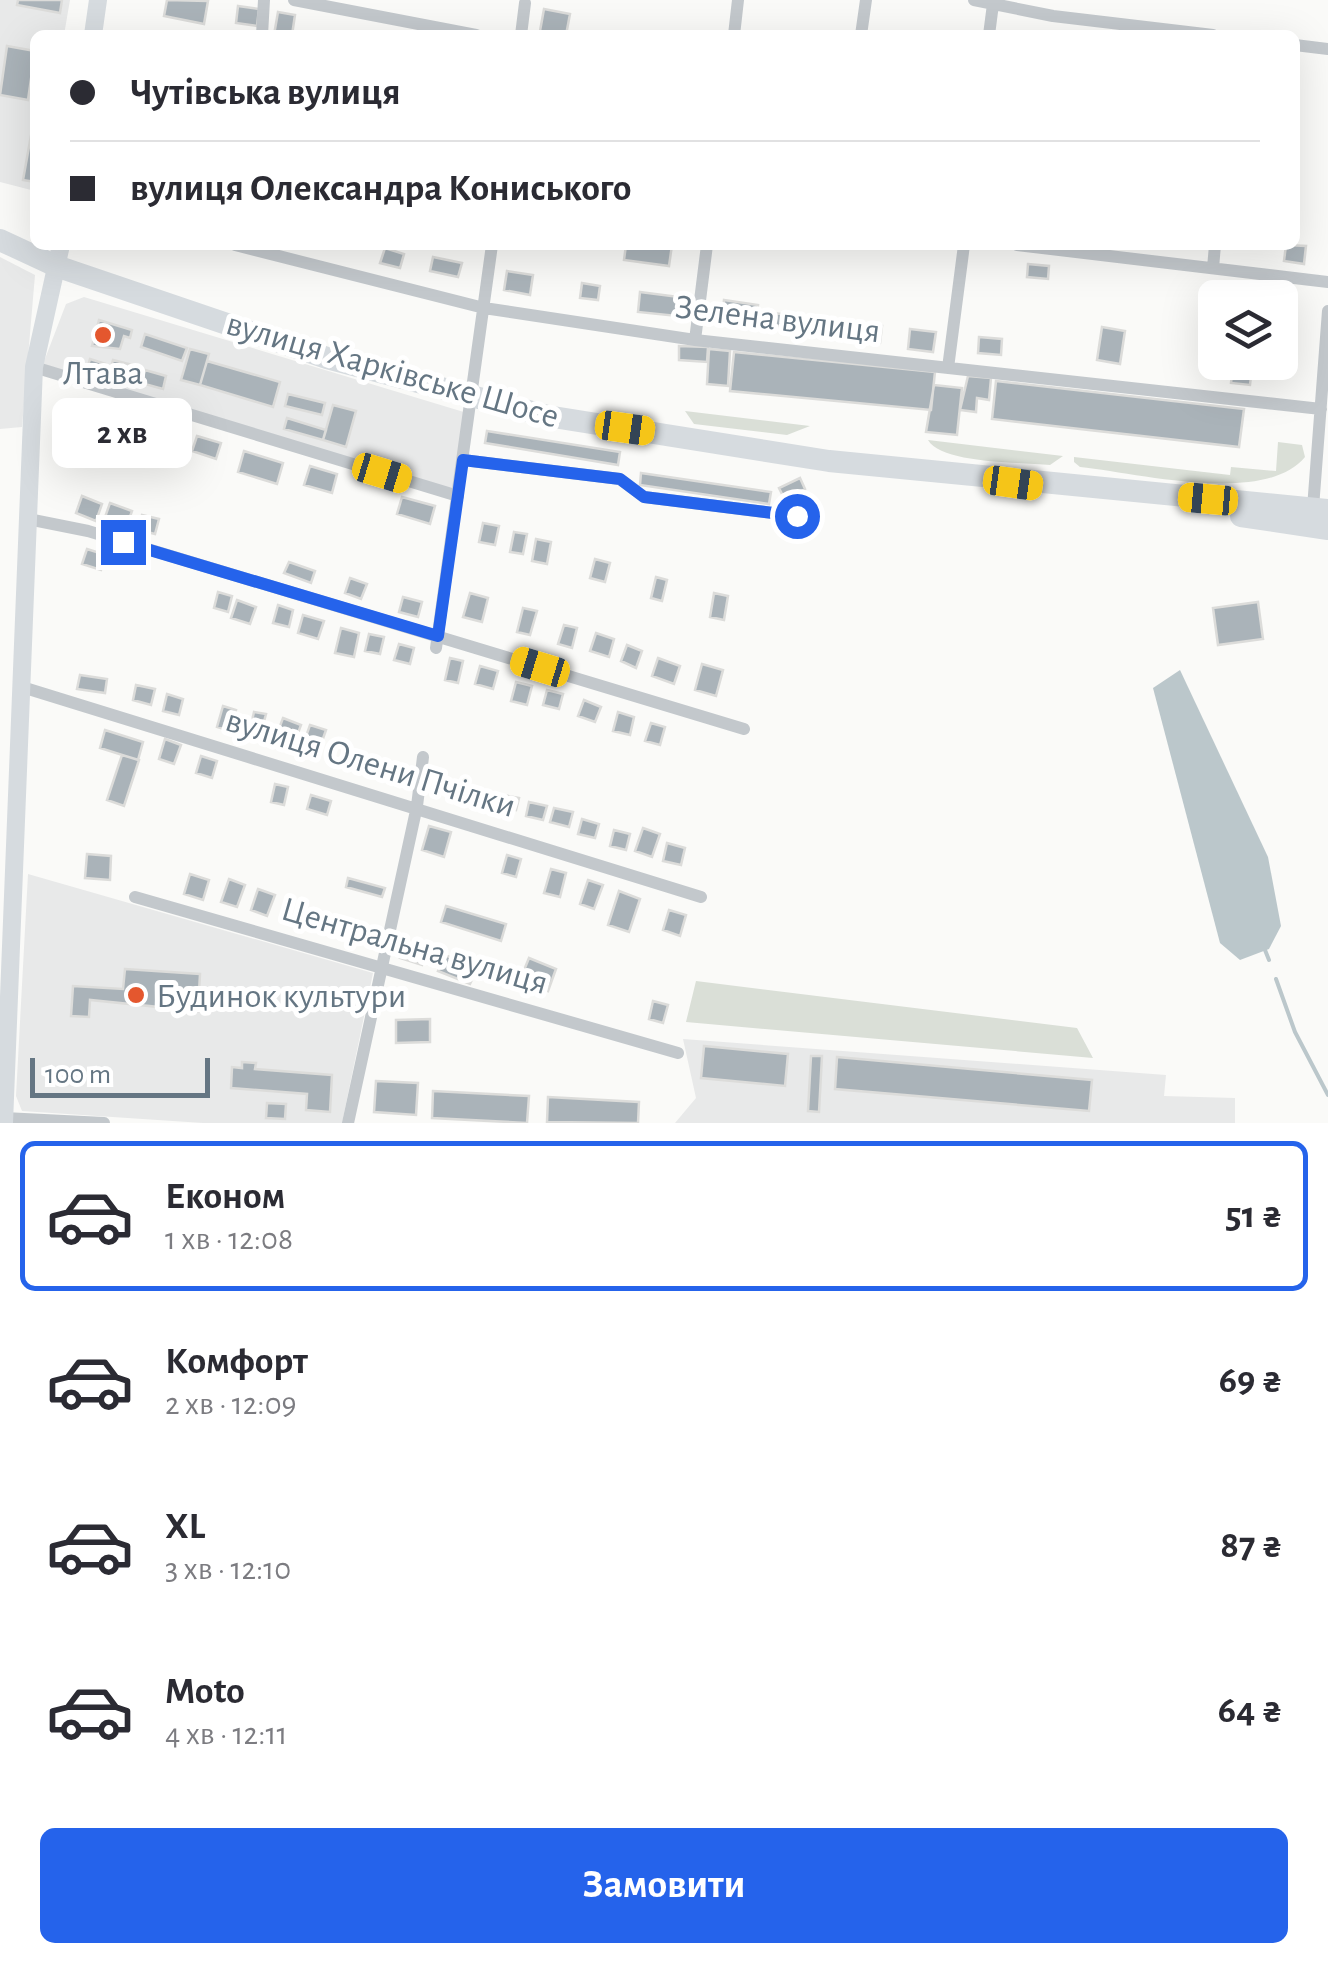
<!DOCTYPE html>
<html lang="uk">
<head>
<meta charset="utf-8">
<style>
  body { margin:0; font-family:"Alegreya Sans",sans-serif; background:#f7f7f7; color:#2b2b33; height:100vh; display:flex; flex-direction:column; font-size:38px; white-space:nowrap }
  * { box-sizing:border-box; margin:0 }
  p { font-size:32px; color:#7c7c81 }
  .icon { flex:none; width:55px; height:55px; fill:none; stroke:currentColor; stroke-width:2; stroke-linecap:round; stroke-linejoin:round }
  .map { position:relative; height:1123px; overflow:hidden }
  .sheet { display:flex; flex-direction:column; background:#fff; flex:1 }
  .sheet>* { flex:none }
  .hud { position:absolute; left:30px; top:30px; width:1270px; height:220px; border-radius:15px; box-shadow:0 10px 40px #0002; display:grid; align-content:center; height:220px; padding:0 40px; background:#fff }
  .fabs { position:absolute; left:1198px; top:280px; display:grid; gap:20px }
  .fabs a { display:grid; place-items:center; width:100px; height:100px; border-radius:15px; background:#fff; box-shadow:0 10px 40px #0002; font-size:50px }
  .scale { position:absolute; left:30px; bottom:25px; width:180px; box-sizing:border-box; padding-left:10px; border:5px solid #657683; border-top:0; font-size:28px; line-height:35px; white-space:nowrap; color:#657683; -webkit-text-stroke:8px #fff; paint-order:stroke }
  .end { position:absolute; width:45px; height:45px; margin:-22px; border:12px solid #2563eb; background:#fff; box-shadow:0 0 0 5px #fff }
  .from { border-radius:50% }
  .bubble { position:absolute; height:70px; border-radius:15px; background:#fff; box-shadow:0 10px 40px #0002; font-size:32px; font-weight:600; line-height:70px; text-align:center }
  .car { position:absolute; width:30px; height:60px; margin:-30px -15px; border-radius:12px; box-shadow:0 0 8px 2px #0007; background:linear-gradient(#f5c518 24%,#345 0 40%,#f5c518 0 76%,#345 0 86%,#f5c518 0) }
  .hud b { display:flex; align-items:center; gap:35px; height:95px; font-size:38px }
  .hud b+b { border-top:2px solid #e1e1e2 }
  .hud i { width:25px; height:25px; background:#2b2b33 }
  ul { padding:18px 0 0; list-style:none }
  li { display:flex; align-items:center; gap:30px; height:150px; margin:0 20px 15px; padding:0 20px; border:5px solid transparent; border-radius:15px }
  li div { flex:1 }
  li b { display:block; font-size:38px }
  li em { font-style:normal; font-weight:600 }
  li.active { border-color:#2563eb }
  li>.icon { width:90px; height:90px; stroke-width:1.5 }
  .cta { display:flex; gap:20px; margin-top:auto; padding:20px 40px }
  .cta a { flex:1; height:115px; border-radius:15px; background:#2563eb; color:#fff; font-size:40px; font-weight:600; line-height:115px; text-align:center }
  .map>svg:first-child { display:block }
  .built { fill:#e8e9e9 }
  .green { fill:#dadfd7 }
  .water { fill:#bbc7cb }
  .lines { fill:none; stroke-linecap:round; stroke-linejoin:round }
  .stream { stroke:#bbc7cb; stroke-width:4 }
  .building { fill:#aab3b9; stroke:#dcdcda; stroke-width:2.5 }
  .street { stroke:#c3c8cc; stroke-width:12 }
  .secondary { stroke:#d6dbdf; stroke-width:18 }
  .highway { stroke:#d6dbdf; stroke-width:22 }
  .route { stroke:#2563eb; stroke-width:12 }
  .poi-dot { fill:#e4572e; stroke:#fff; stroke-width:4 }
  .labels { text-anchor:middle; stroke-width:10; stroke-linejoin:round; paint-order:stroke }
  .street-label { font-size:35px; fill:#657683; stroke:#fff }
  .poi-label { font-size:35px; fill:#657683; stroke:#fff }
</style>
</head>
<body>
<div class="map">
<svg width="1328" height="1123" viewBox="0 0 1328 1123">
  <rect width="100%" height="100%" fill="#fafaf8"/>
  <path class="built" d="M0,0H70L64,35H35V191L0,182Z
    M0,257L35,275L22,427L0,429Z
    M84,297L467,413L453,491L43,364L66,304Z
    M28,874L373,973L342,1123H203L22,1111L16,1096Z
    M683,1039L1166,1075L1164,1096L1235,1098V1123H675L696,1098Z"/>
  <path class="green" d="M685,411L810,426L787,435L694,424Z
    M928,440L1063,456L1050,465C1021,462 942,464 928,440Z
    M1278,442L1302,445L1305,457C1264,506 1139,473 1080,467L1074,462V457L1230,475L1231,467L1276,471Z
    M696,981L1077,1028L1093,1058L686,1022Z"/>
  <path class="water" d="M1180,670L1268,857L1281,926L1269,949L1240,960L1220,943L1153,688Z"/>
  <g class="lines">
    <path class="stream" d="M1265,950L1269,960
      M1276,979L1295,1032L1328,1095"/>
  </g>
  <path class="building" d="M18,0H62L60,13L17,5Z
    M167,0L208,1L204,24L164,16Z
    M238,6L259,9L257,26L236,23Z
    M544,9L570,14L566,35L540,31Z
    M278,12L295,15L292,35H274Z
    M7,46L35,51L28,100L0,95Z
    M32,130H35V182L23,180Z
    M626,245H672L669,266L624,260Z
    M1286,245L1306,246L1304,264L1284,261Z
    M385,248L404,254L400,268L380,263Z
    M433,257L462,263L458,277L430,271Z
    M1028,264L1049,266L1048,279L1027,277Z
    M507,271L533,275L530,295L504,290Z
    M582,283L600,286L598,300L580,298Z
    M640,292L679,297L677,316L638,312Z
    M724,300L758,305L756,324L722,320Z
    M771,313L803,316L802,329L770,325Z
    M99,320L132,330L130,338L124,336L120,349L92,346Z
    M850,323L882,326L880,343L849,340Z
    M1102,327L1125,331L1120,364L1097,360Z
    M910,329L936,332L933,352L908,349Z
    M145,334L187,348L182,361L141,347Z
    M979,337L1002,339L1001,355L978,353Z
    M679,346L708,347L707,362L679,360Z
    M190,349L209,354L200,385L181,380Z
    M709,349L730,351L728,386L707,384Z
    M734,352L935,372L931,410L730,391Z
    M90,359L106,364L100,381L85,376Z
    M113,360L136,366L133,377L110,371Z
    M207,361L280,382L273,407L200,385Z
    M1233,366L1252,368L1250,385L1231,383Z
    M145,370L166,376L163,389L141,383Z
    M968,376L991,378L989,400L977,398L976,412L960,410Z
    M996,381L1244,409L1239,447L992,419Z
    M934,385L962,388L957,435L926,432Z
    M288,394L325,403L322,415L285,406Z
    M333,405L356,411L346,447L323,440Z
    M113,409L134,416L128,433L107,426Z
    M287,418L326,430L323,440L284,429Z
    M148,421L171,427L167,441L144,435Z
    M487,431L620,452L618,465L485,443Z
    M99,433L112,437L102,466L89,461Z
    M197,436L221,443L216,459L192,451Z
    M244,451L283,463L277,484L238,472Z
    M310,466L337,474L332,493L304,485Z
    M641,473L771,492L769,504L640,485Z
    M800,478L805,489L785,500L779,488Z
    M82,496L102,504L96,521L76,513Z
    M402,497L435,506L430,524L397,514Z
    M110,503L132,511L126,528L104,520Z
    M142,515L159,519L155,534L139,530Z
    M483,523L499,526L495,545L479,542Z
    M514,532L527,534L523,554L510,552Z
    M536,539L551,542L547,564L532,561Z
    M87,549L106,555L101,570L82,564Z
    M595,559L610,563L605,582L590,578Z
    M289,562L315,571L311,583L284,573Z
    M656,577L667,580L662,601L651,598Z
    M350,578L367,584L361,599L345,593Z
    M218,592L232,596L228,612L214,608Z
    M470,593L488,598L482,622L463,617Z
    M714,593L728,596L724,620L710,617Z
    M403,597L422,602L418,617L399,612Z
    M237,600L256,607L250,624L231,618Z
    M1258,602L1263,639L1218,645L1213,608Z
    M278,605L293,610L289,627L273,623Z
    M523,608L537,611L530,635L517,632Z
    M303,615L324,621L318,639L298,633Z
    M564,625L577,628L572,648L558,644Z
    M341,628L359,633L354,657L335,653Z
    M596,633L614,639L609,657L590,651Z
    M369,634L384,637L380,654L365,651Z
    M399,644L414,648L410,664L394,660Z
    M627,645L642,651L636,668L621,661Z
    M450,658L463,661L458,683L445,680Z
    M658,658L680,666L674,684L652,676Z
    M702,664L723,670L716,696L695,690Z
    M480,666L498,671L493,689L475,684Z
    M80,675L107,679L105,693L77,689Z
    M516,682L532,686L527,705L511,701Z
    M136,685L155,689L151,705L133,700Z
    M547,690L563,694L559,709L543,705Z
    M167,694L183,699L179,715L163,711Z
    M584,700L601,707L595,722L578,716Z
    M223,706L236,710L230,731L217,727Z
    M254,712L266,714L260,737L249,734Z
    M618,712L634,717L630,735L613,731Z
    M283,718L301,725L292,749L274,742Z
    M651,723L665,727L660,745L645,741Z
    M310,725L326,730L319,750L303,745Z
    M105,730L143,742L138,760L100,748Z
    M165,739L181,745L174,764L159,759Z
    M122,755L139,760L124,806L107,800Z
    M201,756L217,761L212,778L196,773Z
    M275,784L288,787L284,805L271,802Z
    M498,794L519,798L516,810L496,807Z
    M311,795L331,801L327,815L307,809Z
    M529,802L547,806L543,820L526,816Z
    M554,808L573,812L569,827L550,822Z
    M582,819L599,824L595,838L578,834Z
    M429,826L451,832L444,857L422,850Z
    M643,828L660,834L652,857L635,851Z
    M614,830L630,834L626,850L610,846Z
    M667,843L685,848L681,865L663,861Z
    M87,854L111,856L110,880L85,878Z
    M507,855L521,859L516,877L502,873Z
    M551,869L566,873L560,897L544,893Z
    M190,874L209,880L203,900L184,894Z
    M348,878L385,888L382,897L346,887Z
    M229,879L245,885L237,907L221,902Z
    M588,880L603,885L594,909L580,904Z
    M258,889L275,895L267,916L251,910Z
    M619,891L640,899L629,932L608,925Z
    M446,906L506,924L501,941L441,922Z
    M669,910L686,915L680,936L663,930Z
    M404,942L426,948L422,965L400,958Z
    M445,955L477,969L470,984L438,971Z
    M529,958L556,969L548,991L520,980Z
    M125,969L200,974L198,1011L90,1000L89,1017L71,1016L73,986L123,989Z
    M653,1001L668,1005L663,1023L649,1019Z
    M430,1019V1042L396,1043V1020Z
    M704,1046L788,1054L785,1086L701,1078Z
    M811,1056H822L819,1112L808,1111Z
    M837,1057L1092,1080L1089,1111L835,1089Z
    M242,1062L256,1063L255,1069L332,1075L330,1112L306,1110L307,1094L231,1088L232,1067L242,1068Z
    M376,1081L418,1083L416,1115L374,1112Z
    M433,1091L529,1096L527,1123L432,1118Z
    M548,1097L639,1102L638,1123L547,1122Z
    M267,1103L286,1104L285,1119L266,1118Z"/>
  <g class="lines">
    <path class="street" d="M294,0L476,35
      M974,0L1053,16L1213,35
      M262,35L264,0
      M521,35L525,3
      M734,35L738,0
      M861,35L866,0
      M989,35L993,4
      M1295,45L1328,49
      M235,245L484,308L695,340L1321,409
      M1017,245L1328,282
      M1213,268L1215,245
      M695,340L707,245
      M34,367L458,496
      M948,368L964,245
      M463,460L620,479L644,497L797,516
      M1313,508L1328,311
      M28,519L88,531L744,729
      M436,648L492,245
      M22,687L701,897
      M135,897L678,1053
      M4,1118L104,1123
      M348,1123L417,806L423,757"/>
    <path class="secondary" d="M93,35L98,0
      M4,1123L34,367L61,245"/>
    <path class="highway" d="M0,240L56,266L327,358L547,416L829,461L1328,510
      M1241,516L1328,529"/>
  </g>
  <g class="lines">
    <path class="route" d="M123,542L438,636L463,460L620,479L644,497L797,516"/>
  </g>
  <g class="poi-dot">
    <circle cx="103" cy="335" r="10"/>
    <circle cx="136" cy="995" r="10"/>
  </g>
  <g class="labels">
    <g class="street-label">
      <text transform="translate(778 318) rotate(7)" y="12">Зелена вулиця</text>
      <text transform="translate(393 369) rotate(16)" y="12">вулиця Харківське Шосе</text>
      <text transform="translate(371 762) rotate(17)" y="12">вулиця Олени Пчілки</text>
      <text transform="translate(415 945) rotate(16)" y="12">Центральна вулиця</text>
    </g>
    <g class="poi-label">
      <text x="103" y="384">Лтава</text>
      <text x="156" y="1007" text-anchor="start">Будинок культури</text>
    </g>
  </g>
</svg>
<div class="fabs">
<a><svg class="icon" aria-label="layers" viewBox="0 0 24 24"><path d="M12 4l9 5-9 5-9-5zM3 14l9 5 9-5"/></svg></a>
</div>
<div class="scale">100 m</div>
<i class="end from" style="left:797px;top:516px"></i>
<i class="end" style="left:123px;top:542px"></i>
<div class="bubble" style="left:52px;top:398px;width:140px">2 хв</div>
<i class="car" style="left:625px;top:428px;rotate:98deg"></i>
<i class="car" style="left:382px;top:473px;rotate:107deg"></i>
<i class="car" style="left:1013px;top:483px;rotate:98deg"></i>
<i class="car" style="left:1208px;top:499px;rotate:275deg"></i>
<i class="car" style="left:540px;top:667px;rotate:287deg"></i>
<div class="hud">
<b><i class="from"></i>Чутівська вулиця</b>
<b><i></i>вулиця Олександра Кониського</b>
</div>
</div>
<section class="sheet">
<ul>
<li class="active"><svg class="icon" aria-label="car" viewBox="0 0 24 24"><path d="M5 17H2v-5l4-1 3-4h7l3 4 3 1v5h-3M9 17h6M6 11h13"/><circle cx="7" cy="17" r="2"/><circle cx="17" cy="17" r="2"/></svg><div><b>Економ</b><p>1 хв · 12:08</p></div><em>51 ₴</em></li>
<li><svg class="icon" aria-label="car" viewBox="0 0 24 24"><path d="M5 17H2v-5l4-1 3-4h7l3 4 3 1v5h-3M9 17h6M6 11h13"/><circle cx="7" cy="17" r="2"/><circle cx="17" cy="17" r="2"/></svg><div><b>Комфорт</b><p>2 хв · 12:09</p></div><em>69 ₴</em></li>
<li><svg class="icon" aria-label="car" viewBox="0 0 24 24"><path d="M5 17H2v-5l4-1 3-4h7l3 4 3 1v5h-3M9 17h6M6 11h13"/><circle cx="7" cy="17" r="2"/><circle cx="17" cy="17" r="2"/></svg><div><b>XL</b><p>3 хв · 12:10</p></div><em>87 ₴</em></li>
<li><svg class="icon" aria-label="car" viewBox="0 0 24 24"><path d="M5 17H2v-5l4-1 3-4h7l3 4 3 1v5h-3M9 17h6M6 11h13"/><circle cx="7" cy="17" r="2"/><circle cx="17" cy="17" r="2"/></svg><div><b>Moto</b><p>4 хв · 12:11</p></div><em>64 ₴</em></li>
</ul>
<div class="cta"><a>Замовити</a></div>
</section>
</body>
</html>
